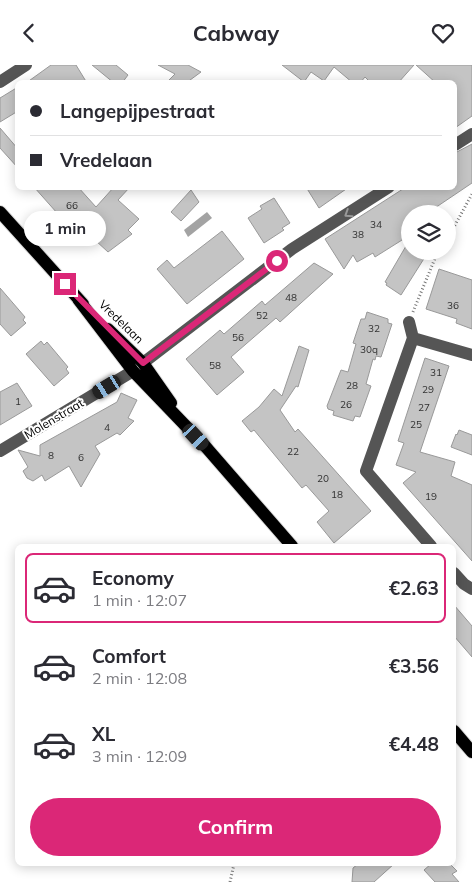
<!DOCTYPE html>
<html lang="en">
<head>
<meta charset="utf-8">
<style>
  body { margin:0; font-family:Mulish,sans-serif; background:#f2f2f3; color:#2b2b33; height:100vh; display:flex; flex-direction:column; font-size:19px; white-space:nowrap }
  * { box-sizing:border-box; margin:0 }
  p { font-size:16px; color:#7c7c81 }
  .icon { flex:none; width:28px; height:28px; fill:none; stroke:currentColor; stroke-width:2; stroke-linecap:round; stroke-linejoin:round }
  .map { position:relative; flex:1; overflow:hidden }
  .details { position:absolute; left:15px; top:479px; width:441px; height:322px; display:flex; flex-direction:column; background:#fff; border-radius:8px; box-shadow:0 2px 12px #0003 }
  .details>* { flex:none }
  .guide { position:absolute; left:15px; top:15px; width:442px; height:110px; border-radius:8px; box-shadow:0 2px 12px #0003; display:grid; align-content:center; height:110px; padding:0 15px; background:#fff }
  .fabs { position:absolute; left:401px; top:140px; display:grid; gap:10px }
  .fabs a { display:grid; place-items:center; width:55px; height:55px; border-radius:50%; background:#fff; box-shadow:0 2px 12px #0003; font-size:25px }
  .end { position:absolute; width:22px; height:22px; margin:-11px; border:6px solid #db2777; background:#fff; box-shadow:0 0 0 2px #fff }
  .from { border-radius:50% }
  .bubble { position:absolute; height:35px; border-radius:18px; background:#fff; box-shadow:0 2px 12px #0003; font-size:16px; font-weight:700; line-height:35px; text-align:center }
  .car { position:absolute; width:15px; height:30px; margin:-15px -8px; border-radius:6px; box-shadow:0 0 4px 1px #0007; background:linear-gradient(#222 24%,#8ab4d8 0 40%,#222 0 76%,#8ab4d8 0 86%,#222 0) }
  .guide b { display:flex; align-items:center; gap:18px; height:48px; font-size:19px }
  .guide b+b { border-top:1px solid #e1e1e2 }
  .guide i { width:12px; height:12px; background:#2b2b33 }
  ul { padding:9px 0 0; list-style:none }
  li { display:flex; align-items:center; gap:15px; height:70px; margin:0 10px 8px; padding:0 5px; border:2px solid transparent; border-radius:8px }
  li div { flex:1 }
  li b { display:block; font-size:19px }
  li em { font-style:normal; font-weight:700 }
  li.current { border-color:#db2777 }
  li>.icon { width:45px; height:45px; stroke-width:1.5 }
  .action { display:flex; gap:10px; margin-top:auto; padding:10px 15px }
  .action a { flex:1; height:58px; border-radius:30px; background:#db2777; color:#fff; font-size:20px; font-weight:700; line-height:58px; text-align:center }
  header { display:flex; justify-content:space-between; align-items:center; height:65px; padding:0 15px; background:#fff; font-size:22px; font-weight:700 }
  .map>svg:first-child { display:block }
  .water { fill:#a3a3a3 }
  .building { fill:#c4c4c4; stroke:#999 }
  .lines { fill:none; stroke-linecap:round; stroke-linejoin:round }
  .major-casing { stroke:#dbdbdb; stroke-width:14 }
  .path { stroke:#777; stroke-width:3; stroke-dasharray:1 2.5; stroke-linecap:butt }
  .minor { stroke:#555; stroke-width:12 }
  .major { stroke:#000; stroke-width:12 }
  .oneway { stroke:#999 }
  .route { stroke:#db2777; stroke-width:6 }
  .labels { text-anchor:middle; stroke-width:4; stroke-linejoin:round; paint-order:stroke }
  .number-label { font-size:10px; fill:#313131 }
  .street-label { font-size:12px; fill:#000; stroke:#fff }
</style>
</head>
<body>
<header><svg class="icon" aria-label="back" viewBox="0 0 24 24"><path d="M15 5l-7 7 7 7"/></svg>Cabway<svg class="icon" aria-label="heart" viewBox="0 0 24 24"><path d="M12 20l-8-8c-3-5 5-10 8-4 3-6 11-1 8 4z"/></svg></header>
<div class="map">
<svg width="472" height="817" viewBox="0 0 472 817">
  <rect width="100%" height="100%" fill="#fff"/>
  <path class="water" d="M207,147L212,153L188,172L184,165Z"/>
  <path class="building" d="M51,0H76L87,18H26Z
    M92,0H116L128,10L122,18H114Z
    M158,0H188L201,7L186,18H166L175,9Z
    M282,0H414L398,18H371L365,12L360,18H353L334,2L324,16L311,7L304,17Z
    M416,0H472V51L455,63V18H436Z
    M18,22V46L0,57V33Z
    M0,63L18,84V103L0,83Z
    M472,79V118L426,149H410V170L375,192L373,188L357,197L353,190L344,204L325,174L406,122H455V88Z
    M34,122H78L96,142L114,122H130L118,135L139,154L128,165L132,169L108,187L95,175L91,178L84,172L81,175Z
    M306,122H349L319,143Z
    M191,125L199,137L181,156L171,147Z
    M274,133L290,158L282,163L284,165L264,178L248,153L262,144L260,141Z
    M222,166L244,194L187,239L157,204L167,195L174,203Z
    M406,181L410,184V186H415L425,192L401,230L386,220L387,218L385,217Z
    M314,198L333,209L280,257L276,253L231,292L244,307L217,330L186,294L220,265L224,269L262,236L265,240Z
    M439,204L472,215V264L456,258L457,254L426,244Z
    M0,223L25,252L23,255L26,258L11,271L0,259Z
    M367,247L388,254V258L392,259L381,292L376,291L375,295L373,294L366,319L371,321L360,352L355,351L353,356L333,350L334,346L328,344L327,341L341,305L348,307L356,279L353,278L361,254H365Z
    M41,276L44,280L47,277L68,302L66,304L69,308L54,321L26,289Z
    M299,281L309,285L298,322L296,321L280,345L295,367L298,364L371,446L334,478L317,457L329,446L306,420L302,423L254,365L251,367L242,356L259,342L274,324L282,331Z
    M425,293L449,301L420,387L455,397L451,411L472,420V496L403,418L416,407L396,400L404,378L398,376Z
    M17,318L32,341L0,360V327Z
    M121,328L137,335L128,353L134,356L120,370L117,368L95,381L100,389L81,422L69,401L45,416L42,410L33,416L27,413L23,406L28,402L18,385L40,391V380L117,337Z
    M459,365L472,370V390L451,382L456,369L457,370Z
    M454,540L472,561V592L454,571Z
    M358,799H394L374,817H352L353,803Z
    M431,799H450L457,806L452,809L459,817H435L424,805Z"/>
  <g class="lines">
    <g class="major-casing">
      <path id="major" d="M0,147L83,239
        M78,234L133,306L205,381L292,481
        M108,264L143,298L171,338
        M454,666L472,687"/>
    </g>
    <path class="path" d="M448,173L472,129
      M413,247L438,186
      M230,817L234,799"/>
    <path class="minor" d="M0,17L26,0
      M455,80L472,69
      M409,257L413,273L366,406L431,481
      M413,273L472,290
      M143,298L292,184L389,122
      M0,386L133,306
      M454,508L464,519L472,524"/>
    <use href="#major" class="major"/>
  </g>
  <defs><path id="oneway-chevron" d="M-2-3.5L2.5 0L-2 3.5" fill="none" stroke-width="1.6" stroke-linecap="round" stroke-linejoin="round" transform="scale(1.25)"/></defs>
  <use class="oneway" href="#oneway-chevron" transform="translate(348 149) rotate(147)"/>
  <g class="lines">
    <path class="route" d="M65,219L143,298L277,196"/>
  </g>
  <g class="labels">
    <g class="number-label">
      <text x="72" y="144">66</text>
      <text x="376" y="163">34</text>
      <text x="358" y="173">38</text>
      <text x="291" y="236">48</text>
      <text x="453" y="244">36</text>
      <text x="262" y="254">52</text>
      <text x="374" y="267">32</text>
      <text x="238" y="276">56</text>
      <text x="369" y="288">30q</text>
      <text x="215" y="304">58</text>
      <text x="436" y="311">31</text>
      <text x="352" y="324">28</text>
      <text x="428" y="328">29</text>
      <text x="18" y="340">1</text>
      <text x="346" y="343">26</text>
      <text x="424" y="346">27</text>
      <text x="416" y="363">25</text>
      <text x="107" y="366">4</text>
      <text x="293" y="390">22</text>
      <text x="51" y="394">8</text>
      <text x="81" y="396">6</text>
      <text x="323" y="417">20</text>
      <text x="337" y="433">18</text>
      <text x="431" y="435">19</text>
    </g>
    <g class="street-label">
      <text transform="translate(121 257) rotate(44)" y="4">Vredelaan</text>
      <text transform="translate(54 354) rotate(-31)" y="4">Molenstraat</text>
    </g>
  </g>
</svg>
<div class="fabs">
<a><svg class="icon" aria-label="layers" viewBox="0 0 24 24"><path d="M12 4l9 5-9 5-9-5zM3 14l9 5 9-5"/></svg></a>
</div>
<i class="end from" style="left:277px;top:196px"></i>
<i class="end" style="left:65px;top:219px"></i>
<div class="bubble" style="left:24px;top:146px;width:82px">1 min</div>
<i class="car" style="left:107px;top:322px;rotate:239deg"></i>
<i class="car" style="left:196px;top:372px;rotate:137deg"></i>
<div class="guide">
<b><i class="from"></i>Langepijpestraat</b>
<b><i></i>Vredelaan</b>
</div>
<section class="details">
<ul>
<li class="current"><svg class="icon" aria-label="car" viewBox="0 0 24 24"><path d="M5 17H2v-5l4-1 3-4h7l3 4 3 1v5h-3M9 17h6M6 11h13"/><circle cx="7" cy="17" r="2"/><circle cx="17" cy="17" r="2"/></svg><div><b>Economy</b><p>1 min · 12:07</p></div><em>€2.63</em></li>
<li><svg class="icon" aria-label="car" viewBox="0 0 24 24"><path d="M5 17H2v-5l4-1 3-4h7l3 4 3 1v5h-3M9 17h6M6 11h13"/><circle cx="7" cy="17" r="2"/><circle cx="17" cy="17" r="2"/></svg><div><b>Comfort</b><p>2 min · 12:08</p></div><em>€3.56</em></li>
<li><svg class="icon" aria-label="car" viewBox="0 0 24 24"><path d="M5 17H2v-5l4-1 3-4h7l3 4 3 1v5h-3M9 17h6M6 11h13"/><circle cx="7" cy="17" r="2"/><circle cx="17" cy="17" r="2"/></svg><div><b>XL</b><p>3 min · 12:09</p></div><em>€4.48</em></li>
</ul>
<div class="action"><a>Confirm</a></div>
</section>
</div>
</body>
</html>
